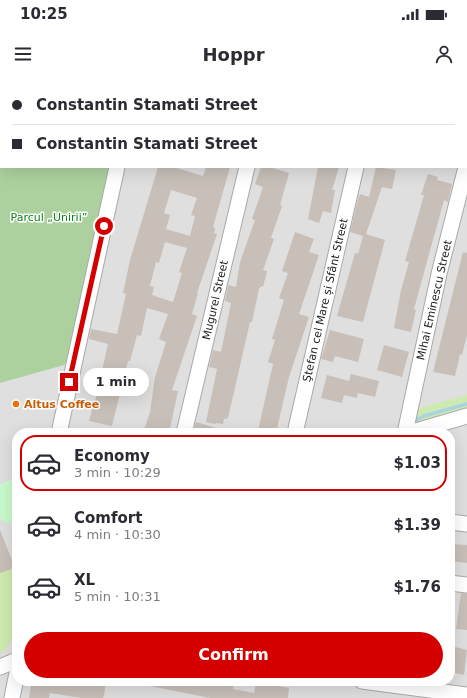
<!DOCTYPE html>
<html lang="en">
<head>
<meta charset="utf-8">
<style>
  body { margin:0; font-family:"DejaVu Sans",sans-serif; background:#f2f2f3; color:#2b2b33; height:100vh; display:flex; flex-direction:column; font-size:15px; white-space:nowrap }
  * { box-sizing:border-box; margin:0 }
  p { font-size:13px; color:#7c7c81 }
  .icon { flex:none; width:22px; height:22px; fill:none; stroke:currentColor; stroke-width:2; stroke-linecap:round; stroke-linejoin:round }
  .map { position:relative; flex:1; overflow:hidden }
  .sheet { position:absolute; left:12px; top:348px; width:443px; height:258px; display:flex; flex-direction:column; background:#fff; border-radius:16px; box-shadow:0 4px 16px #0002 }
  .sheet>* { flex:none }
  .top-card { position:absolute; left:0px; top:0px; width:467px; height:88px; box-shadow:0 4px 16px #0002; display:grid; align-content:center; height:88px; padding:0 12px; background:#fff }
  .end { position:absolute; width:18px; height:18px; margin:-9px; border:5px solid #d40000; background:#fff; box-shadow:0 0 0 2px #fff }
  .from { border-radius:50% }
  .bubble { position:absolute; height:28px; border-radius:14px; background:#fff; box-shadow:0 4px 16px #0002; font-size:13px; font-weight:600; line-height:28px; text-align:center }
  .top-card b { display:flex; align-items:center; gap:14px; height:38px; font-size:15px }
  .top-card b+b { border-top:1px solid #e1e1e2 }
  .top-card i { width:10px; height:10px; background:#2b2b33 }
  ul { padding:7px 0 0; list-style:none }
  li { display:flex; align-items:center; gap:12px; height:56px; margin:0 8px 6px; padding:0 4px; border:2px solid transparent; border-radius:16px }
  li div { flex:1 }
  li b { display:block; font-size:15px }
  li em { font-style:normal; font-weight:600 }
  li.current { border-color:#d40000 }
  li>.icon { width:36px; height:36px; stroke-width:1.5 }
  .cta { display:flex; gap:8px; margin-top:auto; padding:8px 12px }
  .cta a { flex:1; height:46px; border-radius:24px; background:#d40000; color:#fff; font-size:16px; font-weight:600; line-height:46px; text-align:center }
  .status { display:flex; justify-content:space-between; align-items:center; height:28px; padding:0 20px; background:#fff; direction:ltr }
  .status svg { height:11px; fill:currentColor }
  header { display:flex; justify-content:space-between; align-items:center; height:52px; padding:0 12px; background:#fff; font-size:18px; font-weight:600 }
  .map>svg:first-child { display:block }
  .residential { fill:#e0dfdf; fill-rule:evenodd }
  .grass { fill:#cdebb0 }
  .forest { fill:#add19e }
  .park { fill:#c8facc }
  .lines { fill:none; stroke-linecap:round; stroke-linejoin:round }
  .stream { stroke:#aad3df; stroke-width:3.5 }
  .building { fill:#c7bfb8; fill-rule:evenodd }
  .minor-casing { stroke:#a9a9a9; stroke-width:17 }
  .minor { stroke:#fff; stroke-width:15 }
  .route { stroke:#d40000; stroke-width:5 }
  .food-dot { fill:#e8710a; stroke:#fff; stroke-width:1.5 }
  .labels { text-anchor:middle; stroke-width:3; stroke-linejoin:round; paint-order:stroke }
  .park-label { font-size:11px; fill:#0c8416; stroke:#fff }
  .street-label { font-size:11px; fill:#222; stroke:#fff }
  .food-label { font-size:11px; font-weight:bold; fill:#c56008; stroke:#fff; text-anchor:start }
</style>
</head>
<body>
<div class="status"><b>10:25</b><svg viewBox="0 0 49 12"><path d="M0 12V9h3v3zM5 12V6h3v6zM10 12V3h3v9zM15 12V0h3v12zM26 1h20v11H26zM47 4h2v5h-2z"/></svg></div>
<header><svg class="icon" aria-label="menu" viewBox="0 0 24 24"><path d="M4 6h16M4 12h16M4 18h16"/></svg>Hoppr<svg class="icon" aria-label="person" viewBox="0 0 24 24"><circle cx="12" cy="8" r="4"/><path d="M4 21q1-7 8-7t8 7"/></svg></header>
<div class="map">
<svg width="467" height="618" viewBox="0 0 467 618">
  <rect width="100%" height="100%" fill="#f2efe9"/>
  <path class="residential" d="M0,0H467V618H0ZM1,1H466V87H1ZM17,353H450V601H17Z"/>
  <path class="grass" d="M467,315V328L416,343L414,332L423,327Z
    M15,488H17V516L12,543L14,557L6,569L0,574V493Z"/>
  <path class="forest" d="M0,0H131L1,1V87H111L68,279L64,285L0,303Z"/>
  <path class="park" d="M17,396V447L0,439V405Z"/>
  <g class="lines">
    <path class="stream" d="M414,341L424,336L467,324
      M389,353L400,348"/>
  </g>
  <path class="building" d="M158,87H173L203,96L206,87H230L213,147L215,148L214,153L217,154L197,213H198L192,234L197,236L172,310L178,311L169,353H143L150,332L155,297L166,262L159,259L168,234L147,228L141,256L137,255L130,281H128L112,346L89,341L94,322H95L108,264L89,259L91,249L117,254L126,214L123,213L130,180ZM171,110L197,118L191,135L195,136L190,156L166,149L170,135L164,133ZM165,162L187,168L179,192L182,193L173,222L152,215L154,207L150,206L156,182L159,183Z
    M261,87H269L289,93L280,125L282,126L271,158L274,159L263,190L267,191L263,207L261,206L259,209L252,242H250L228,338L224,339L223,344L216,343L215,344L206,342L217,289L209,287L213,270L221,272L231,223L225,221L228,205L236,207L240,182L255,140L252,139L263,107L255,104Z
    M318,87H339L332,110H335L331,133L323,131L319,143L308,139Z
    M376,87L396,90L392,109L382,107L366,154L385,160L363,242L337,236L355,173L358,174L363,156L350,152L358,119L360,114L369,117Z
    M428,94L438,97L437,100L452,104L448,122L444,120L414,229L416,230L411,252L394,248L401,210L409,182L405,181L424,115H421Z
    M295,152L314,159L309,172L319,175L299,234L309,237L289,297L276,353H265L258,351L273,284L268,282L275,260L272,259L284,220L279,218L288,193L282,191Z
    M463,172L467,173V255L462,275L460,274L455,296L433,292Z
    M330,250L364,259L358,282L335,276L333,282L321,279Z
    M384,265L409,272L402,297L377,290Z
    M351,294L379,301L375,317L358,313L357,318L344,315L342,323L321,318L327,295L349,301Z
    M196,342L223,350V353H193Z
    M0,450L15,488L0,493Z
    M450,464L467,465V483L450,481Z
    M461,513L467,514V550L456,549Z
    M452,566L467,570L464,595L450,592Z
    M32,601H106L104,616L103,618H81L50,613L49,618H29Z
    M150,601H235L233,609L254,613L256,602L289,608L288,618H210L150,606Z"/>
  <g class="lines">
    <g class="minor-casing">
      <path id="minor" d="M136,1V0
        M267,1L268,0
        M378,1L379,0
        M59,353L117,87
        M184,353L247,87
        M295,353L356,87
        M405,353L439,194L466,87
        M409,353L467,336
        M450,442L467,444
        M450,503L467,505
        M0,587L17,580
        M362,601L467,615
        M12,618L17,593"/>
    </g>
    <use href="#minor" class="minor"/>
  </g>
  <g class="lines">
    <path class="route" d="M69,302L104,146"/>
  </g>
  <circle class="food-dot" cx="16" cy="324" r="4"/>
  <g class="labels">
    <g class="park-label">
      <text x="49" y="141">Parcul „Unirii”</text>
    </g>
    <g class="street-label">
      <text transform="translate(215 220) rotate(-77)" y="4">Mugurel Street</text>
      <text transform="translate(325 220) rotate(-77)" y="4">Ştefan cel Mare și Sfânt Street</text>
      <text transform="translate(434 220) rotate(-77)" y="4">Mihai Eminescu Street</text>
    </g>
    <g class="food-label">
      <text x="24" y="328">Altus Coffee</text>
    </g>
  </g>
</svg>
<i class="end from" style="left:104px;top:146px"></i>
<i class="end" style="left:69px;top:302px"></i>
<div class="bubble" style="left:83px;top:288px;width:66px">1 min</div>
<div class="top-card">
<b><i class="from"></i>Constantin Stamati Street</b>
<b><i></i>Constantin Stamati Street</b>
</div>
<section class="sheet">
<ul>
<li class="current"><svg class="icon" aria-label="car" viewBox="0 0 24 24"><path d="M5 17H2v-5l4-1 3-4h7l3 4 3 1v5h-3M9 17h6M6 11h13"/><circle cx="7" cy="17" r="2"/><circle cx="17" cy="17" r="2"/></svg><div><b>Economy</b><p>3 min · 10:29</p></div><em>$1.03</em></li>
<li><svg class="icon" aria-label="car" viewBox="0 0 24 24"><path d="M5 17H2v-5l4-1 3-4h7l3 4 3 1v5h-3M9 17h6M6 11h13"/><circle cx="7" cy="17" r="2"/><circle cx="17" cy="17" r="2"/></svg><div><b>Comfort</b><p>4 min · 10:30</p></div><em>$1.39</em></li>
<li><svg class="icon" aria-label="car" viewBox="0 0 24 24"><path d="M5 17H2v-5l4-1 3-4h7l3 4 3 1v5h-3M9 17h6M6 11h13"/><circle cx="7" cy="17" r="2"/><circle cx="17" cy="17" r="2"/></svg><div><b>XL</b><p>5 min · 10:31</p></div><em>$1.76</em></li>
</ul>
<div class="cta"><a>Confirm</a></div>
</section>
</div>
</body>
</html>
